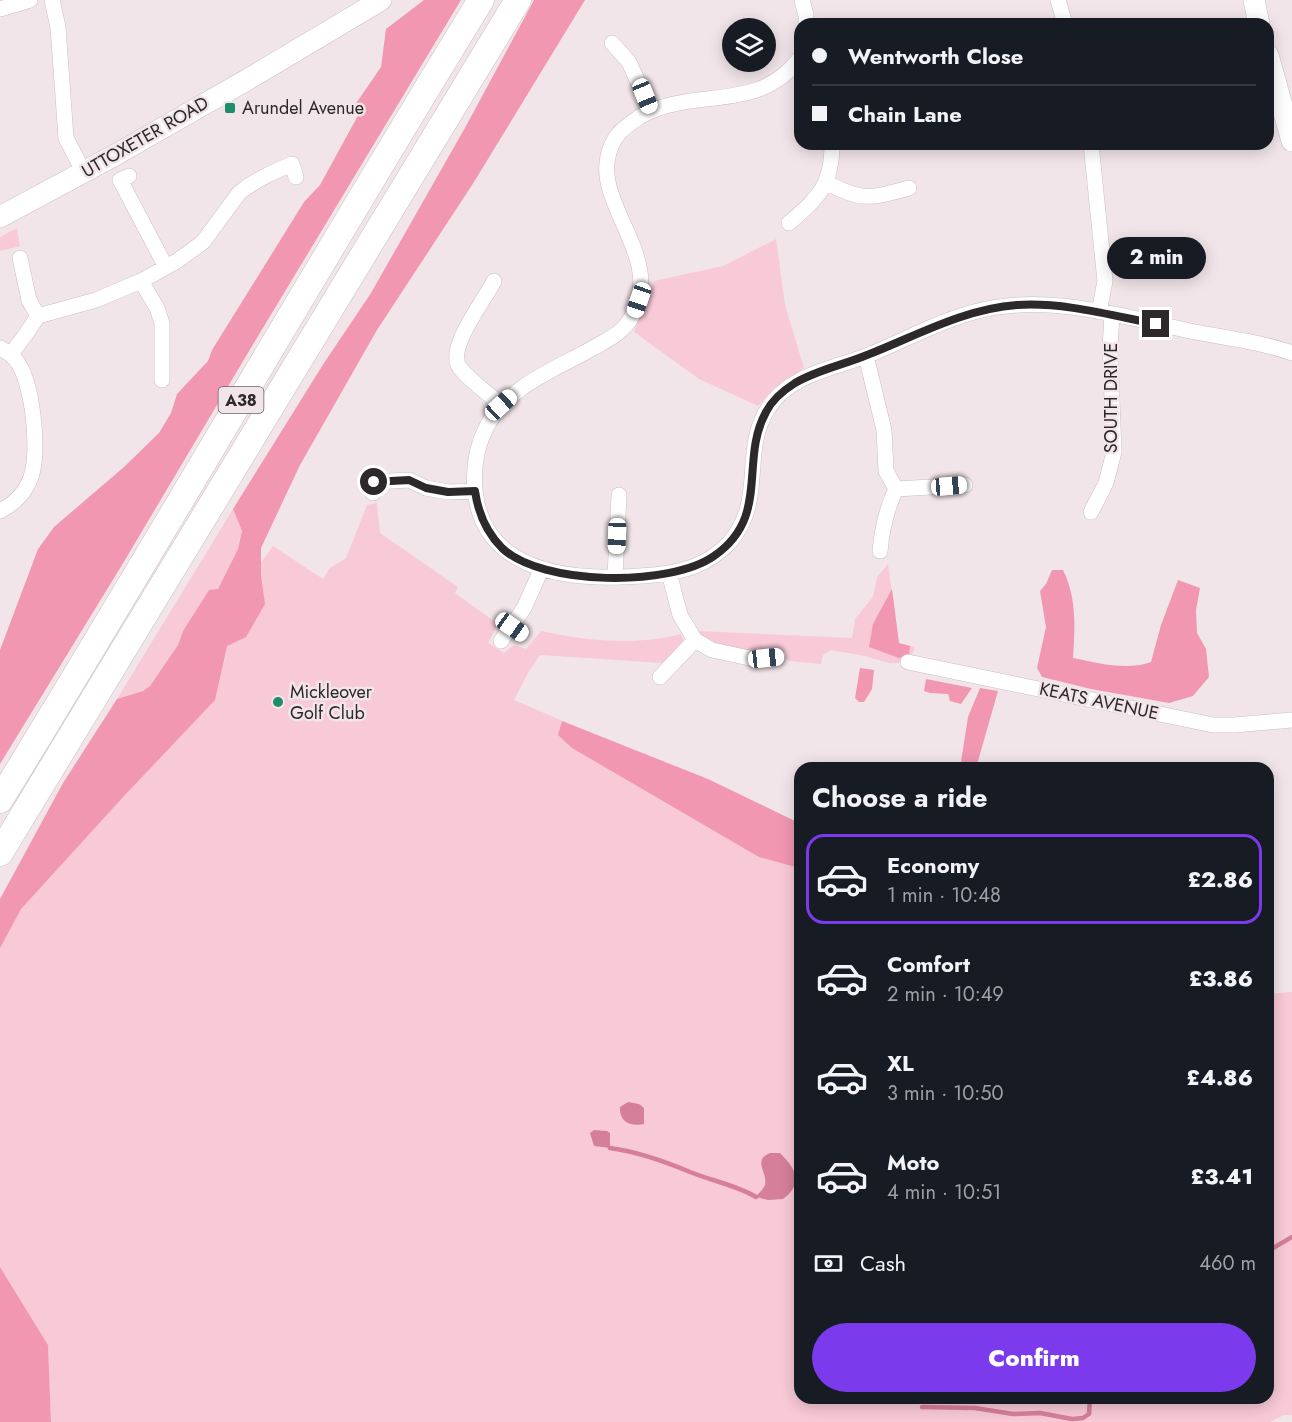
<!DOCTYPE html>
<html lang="en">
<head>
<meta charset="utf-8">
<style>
  body { margin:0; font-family:Jost,sans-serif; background:#242831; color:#f1f3f6; height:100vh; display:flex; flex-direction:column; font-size:22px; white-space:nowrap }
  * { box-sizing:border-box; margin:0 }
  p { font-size:20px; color:#9ea1a6 }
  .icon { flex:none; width:33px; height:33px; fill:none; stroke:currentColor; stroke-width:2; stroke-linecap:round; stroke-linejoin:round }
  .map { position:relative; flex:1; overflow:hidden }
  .side { position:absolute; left:794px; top:762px; width:480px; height:642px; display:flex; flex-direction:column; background:#171b24; border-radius:18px; box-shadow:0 3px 15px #0003 }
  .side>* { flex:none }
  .top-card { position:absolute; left:794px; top:18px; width:480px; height:132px; border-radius:18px; box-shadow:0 3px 15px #0003; display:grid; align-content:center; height:132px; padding:0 18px; background:#171b24 }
  .fabs { position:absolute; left:722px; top:18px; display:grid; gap:12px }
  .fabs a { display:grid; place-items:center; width:54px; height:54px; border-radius:50%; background:#171b24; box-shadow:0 3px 15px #0003; font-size:30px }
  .end { position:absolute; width:27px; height:27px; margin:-14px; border:8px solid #2d292a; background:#fff; box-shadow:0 0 0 3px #fff }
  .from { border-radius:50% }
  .bubble { position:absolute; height:42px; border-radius:21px; background:#171b24; box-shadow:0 3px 15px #0003; font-size:20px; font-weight:800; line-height:42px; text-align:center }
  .car { position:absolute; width:18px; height:36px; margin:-18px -9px; border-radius:8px; box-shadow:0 0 4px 2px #0007; background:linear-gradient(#fff 24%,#345 0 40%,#fff 0 76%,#345 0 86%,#fff 0) }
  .top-card b { display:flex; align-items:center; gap:21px; height:57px; font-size:22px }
  .top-card b+b { border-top:2px solid #363941 }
  .top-card i { width:15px; height:15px; background:#f1f3f6 }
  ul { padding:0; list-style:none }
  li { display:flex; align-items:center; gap:18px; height:90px; margin:0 12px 9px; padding:0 6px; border:3px solid transparent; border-radius:18px }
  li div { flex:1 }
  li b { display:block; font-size:22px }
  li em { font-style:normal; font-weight:800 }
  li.selected { border-color:#7c3aed }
  li>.icon { width:54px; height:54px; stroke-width:1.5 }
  h2 { padding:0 18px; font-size:27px; line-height:72px }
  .pay { display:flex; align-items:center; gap:15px; height:66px; padding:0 18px; font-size:22px }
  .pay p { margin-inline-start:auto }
  .button { display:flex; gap:12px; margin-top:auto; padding:12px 18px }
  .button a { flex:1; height:69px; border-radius:36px; background:#7c3aed; color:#fff; font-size:24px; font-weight:800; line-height:69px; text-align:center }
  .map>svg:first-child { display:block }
  .green { fill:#f8c9d6 }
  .forest { fill:#f197b2 }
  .water { fill:#d67f9a }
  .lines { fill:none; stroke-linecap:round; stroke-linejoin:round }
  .stream { stroke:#d67f9a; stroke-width:4.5 }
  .minor-casing { stroke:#cabec1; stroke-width:16 }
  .secondary-casing { stroke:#cabec1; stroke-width:22 }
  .trunk-casing { stroke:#cabec1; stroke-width:27 }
  .minor { stroke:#fff; stroke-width:15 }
  .secondary { stroke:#fff; stroke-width:21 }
  .trunk { stroke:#fff; stroke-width:26 }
  .route { stroke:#2d292a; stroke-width:8 }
  .poi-dot { fill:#1d8c6c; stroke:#f2e5e9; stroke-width:2 }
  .labels { text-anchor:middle; stroke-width:5; stroke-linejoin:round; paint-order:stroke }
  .shield { fill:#f2e5e9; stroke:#686163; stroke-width:1.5 }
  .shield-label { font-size:16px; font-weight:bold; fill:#2d292a }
  .poi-label { font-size:18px; fill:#2d292a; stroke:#f2e5e9; text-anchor:start }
  .street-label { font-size:18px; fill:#2d292a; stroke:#f2e5e9 }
</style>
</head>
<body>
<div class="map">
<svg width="1292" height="1422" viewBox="0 0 1292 1422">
  <rect width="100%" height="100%" fill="#f2e5e9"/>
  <path class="green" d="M17,228L20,246L0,251V237Z
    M776,239L785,305L804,368L774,388L758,406L699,379L634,332L654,281L723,266Z
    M377,503L380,533L458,587L455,593L498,624L488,643L504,653L514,645L526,649L541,631C587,641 636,646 681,634L684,643L675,656L663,663L540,655L528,673L514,700L799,823L800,1398H1268V994L1292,992V1415H1284L1270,1422H51L48,1345L0,1267V928L167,750L229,607L273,546L323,579L329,569L346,558L367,505Z
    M233,509L242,531L238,549L218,590H209L183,631L178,645L150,686L143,691L117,699Z
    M888,564L899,643L915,647C908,673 883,661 865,656C854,654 842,652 831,650L823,655L821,664L789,661L786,659L785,652L781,651L752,652L712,646L697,631L852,638L855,619L873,597L877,577Z"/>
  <path class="forest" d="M424,0H461L252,346L122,565L0,764V650L38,549L54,527L124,467L159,433L171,413L177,394L208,361L212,350L304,202L320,185L361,110L355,105L381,67L386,29Z
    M534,0H585L474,182L377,330L300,465L261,548V576L265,604L246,637L227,646L215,700L124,796L21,909L0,948V899L63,783L117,699L143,691L150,686L178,645L183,631L209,590L218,589L238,549L242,531L233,509L324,363L371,293L466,126Z
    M1052,570H1063C1077,598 1075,628 1073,658C1099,663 1125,671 1151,662L1161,625L1178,580L1200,588L1196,610L1197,633L1206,649L1209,677L1193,696L1169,703L1091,689L1042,677L1037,668L1046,627L1040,591L1046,584Z
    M892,589L899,643L910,646L909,655L899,658L869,647L873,624Z
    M860,668L874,670L872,689L864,702H859L855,698Z
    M926,679L972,688L961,704L950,701L948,694L930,693L924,691Z
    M980,688L998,691L976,768H960L968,717Z
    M562,721L708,779L799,823V868L759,857L572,748L558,735Z
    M0,1267L48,1345L51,1422H0Z"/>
  <path class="water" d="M628,1102L639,1104L644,1108V1124C631,1127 619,1122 620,1107Z
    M594,1130L607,1131L610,1133V1148L594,1146L590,1133Z
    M770,1153H780C796,1169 804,1183 783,1199L768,1200L756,1197C758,1193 764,1189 765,1185C768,1173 752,1160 770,1153Z"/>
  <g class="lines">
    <path class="stream" d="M610,1148C639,1152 664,1161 690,1172C712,1181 736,1185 756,1197
      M1268,1251L1292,1237
      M922,1407L975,1408L1013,1414L1040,1413L1072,1419L1083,1418L1089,1414L1090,1398"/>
    <g class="minor-casing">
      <path id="minor" d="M52,0L58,27L66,138L84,173
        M802,0L806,15V24
        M1058,0L1065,24
        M0,9L30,0
        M612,43L629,62L651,111
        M800,58C758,114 696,86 641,116C632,122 622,128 616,137C578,196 670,252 631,318C623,333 607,340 593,348C556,369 508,386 487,426C477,445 473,468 475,490C482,567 559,579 621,577C646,576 671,575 695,566C708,561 719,553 729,543C766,501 741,453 767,410C788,375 831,369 866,356C901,342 939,321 974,312C1046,292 1124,317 1195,332C1227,338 1261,342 1292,353
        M1091,144L1105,281L1099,312
        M129,176L120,180L166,267
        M827,183C864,202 871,198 909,188
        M789,223C819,197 832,185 832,144
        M20,258L29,300L38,316
        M141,281L157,308L162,323V380
        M494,281C485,300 445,349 460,368C471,382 488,393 501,405
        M0,348C6,351 11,354 15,359C33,379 40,452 31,477C26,492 14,504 0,511
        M11,354L26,334L38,316L96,300L141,281L177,261L203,242L239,193C255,180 273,172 292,164L296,177
        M866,356L884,430L886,471L896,489L965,485
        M373,493L374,482L409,480L426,488L448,492L475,491
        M1091,512L1106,483L1114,452L1110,348L1112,315
        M880,551C882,528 886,510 896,489
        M669,573L680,615L695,640L712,650L754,659L778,657
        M615,577L619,495
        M501,641L524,608L541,570
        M908,662L1213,725H1234L1292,720
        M660,677L695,640"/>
    </g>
    <g class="secondary-casing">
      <path id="secondary" d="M1254,0L1259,24
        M1268,55L1292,141
        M0,217L117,154L257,74L381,0"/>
    </g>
    <g class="trunk-casing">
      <path id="trunk" d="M0,800C163,535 318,265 481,0
        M0,853L518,0"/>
    </g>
    <use href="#minor" class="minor"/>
    <use href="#secondary" class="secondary"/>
    <use href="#trunk" class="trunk"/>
  </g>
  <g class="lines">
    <path class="route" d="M374,482L409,480L426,488L448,492L475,491C478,512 487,533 502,548C542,586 670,587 714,556C771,517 739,461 766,412C772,400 784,390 795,383C817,370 843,365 867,355C916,336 963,309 1017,305C1063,302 1110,315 1156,324"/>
  </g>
  <g class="poi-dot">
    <rect x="224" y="102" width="12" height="12" rx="3"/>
    <circle cx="278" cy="702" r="6"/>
  </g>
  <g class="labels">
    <rect class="shield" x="218.5" y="387" width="45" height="26" rx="4.5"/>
    <g class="shield-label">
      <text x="241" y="406">A38</text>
    </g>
    <g class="poi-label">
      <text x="242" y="114">Arundel Avenue</text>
      <text x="290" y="698">Mickleover<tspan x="290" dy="21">Golf Club</tspan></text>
    </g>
    <g class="street-label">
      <text transform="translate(145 137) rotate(-30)" y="6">UTTOXETER ROAD</text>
      <text transform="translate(1111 398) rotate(-90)" y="6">SOUTH DRIVE</text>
      <text transform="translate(1099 701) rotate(12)" y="6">KEATS AVENUE</text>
    </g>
  </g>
</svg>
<div class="fabs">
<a><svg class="icon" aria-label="layers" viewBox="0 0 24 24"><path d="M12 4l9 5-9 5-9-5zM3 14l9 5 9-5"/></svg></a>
</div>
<i class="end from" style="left:374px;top:482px"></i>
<i class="end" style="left:1156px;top:324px"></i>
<div class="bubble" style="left:1107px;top:237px;width:99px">2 min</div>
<i class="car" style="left:645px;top:96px;rotate:158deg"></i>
<i class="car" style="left:639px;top:300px;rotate:199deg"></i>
<i class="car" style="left:501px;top:405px;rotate:47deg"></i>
<i class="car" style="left:949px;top:486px;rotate:85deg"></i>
<i class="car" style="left:617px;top:536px;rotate:182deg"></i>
<i class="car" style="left:512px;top:627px;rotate:125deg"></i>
<i class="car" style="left:766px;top:658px;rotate:84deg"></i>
<div class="top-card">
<b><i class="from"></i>Wentworth Close</b>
<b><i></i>Chain Lane</b>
</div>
<section class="side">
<h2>Choose a ride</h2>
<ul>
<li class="selected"><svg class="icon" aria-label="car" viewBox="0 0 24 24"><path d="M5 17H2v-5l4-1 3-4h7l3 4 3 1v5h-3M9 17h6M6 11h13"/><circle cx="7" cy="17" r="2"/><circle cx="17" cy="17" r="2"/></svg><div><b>Economy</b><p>1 min · 10:48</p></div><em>£2.86</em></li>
<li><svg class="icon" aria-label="car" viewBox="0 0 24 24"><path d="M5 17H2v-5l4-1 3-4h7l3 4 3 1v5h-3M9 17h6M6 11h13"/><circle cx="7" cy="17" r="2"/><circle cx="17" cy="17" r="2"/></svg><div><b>Comfort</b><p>2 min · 10:49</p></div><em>£3.86</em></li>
<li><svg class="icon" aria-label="car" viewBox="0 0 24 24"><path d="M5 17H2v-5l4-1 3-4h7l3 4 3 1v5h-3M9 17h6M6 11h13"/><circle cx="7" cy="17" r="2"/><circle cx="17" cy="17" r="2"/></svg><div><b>XL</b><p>3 min · 10:50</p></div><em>£4.86</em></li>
<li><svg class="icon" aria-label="car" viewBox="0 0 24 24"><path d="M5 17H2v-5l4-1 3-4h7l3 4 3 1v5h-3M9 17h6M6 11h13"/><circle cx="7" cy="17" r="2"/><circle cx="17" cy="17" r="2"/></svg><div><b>Moto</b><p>4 min · 10:51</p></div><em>£3.41</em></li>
</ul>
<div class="pay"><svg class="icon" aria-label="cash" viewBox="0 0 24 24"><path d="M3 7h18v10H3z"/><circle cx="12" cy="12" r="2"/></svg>Cash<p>460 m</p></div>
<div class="button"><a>Confirm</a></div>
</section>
</div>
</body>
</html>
